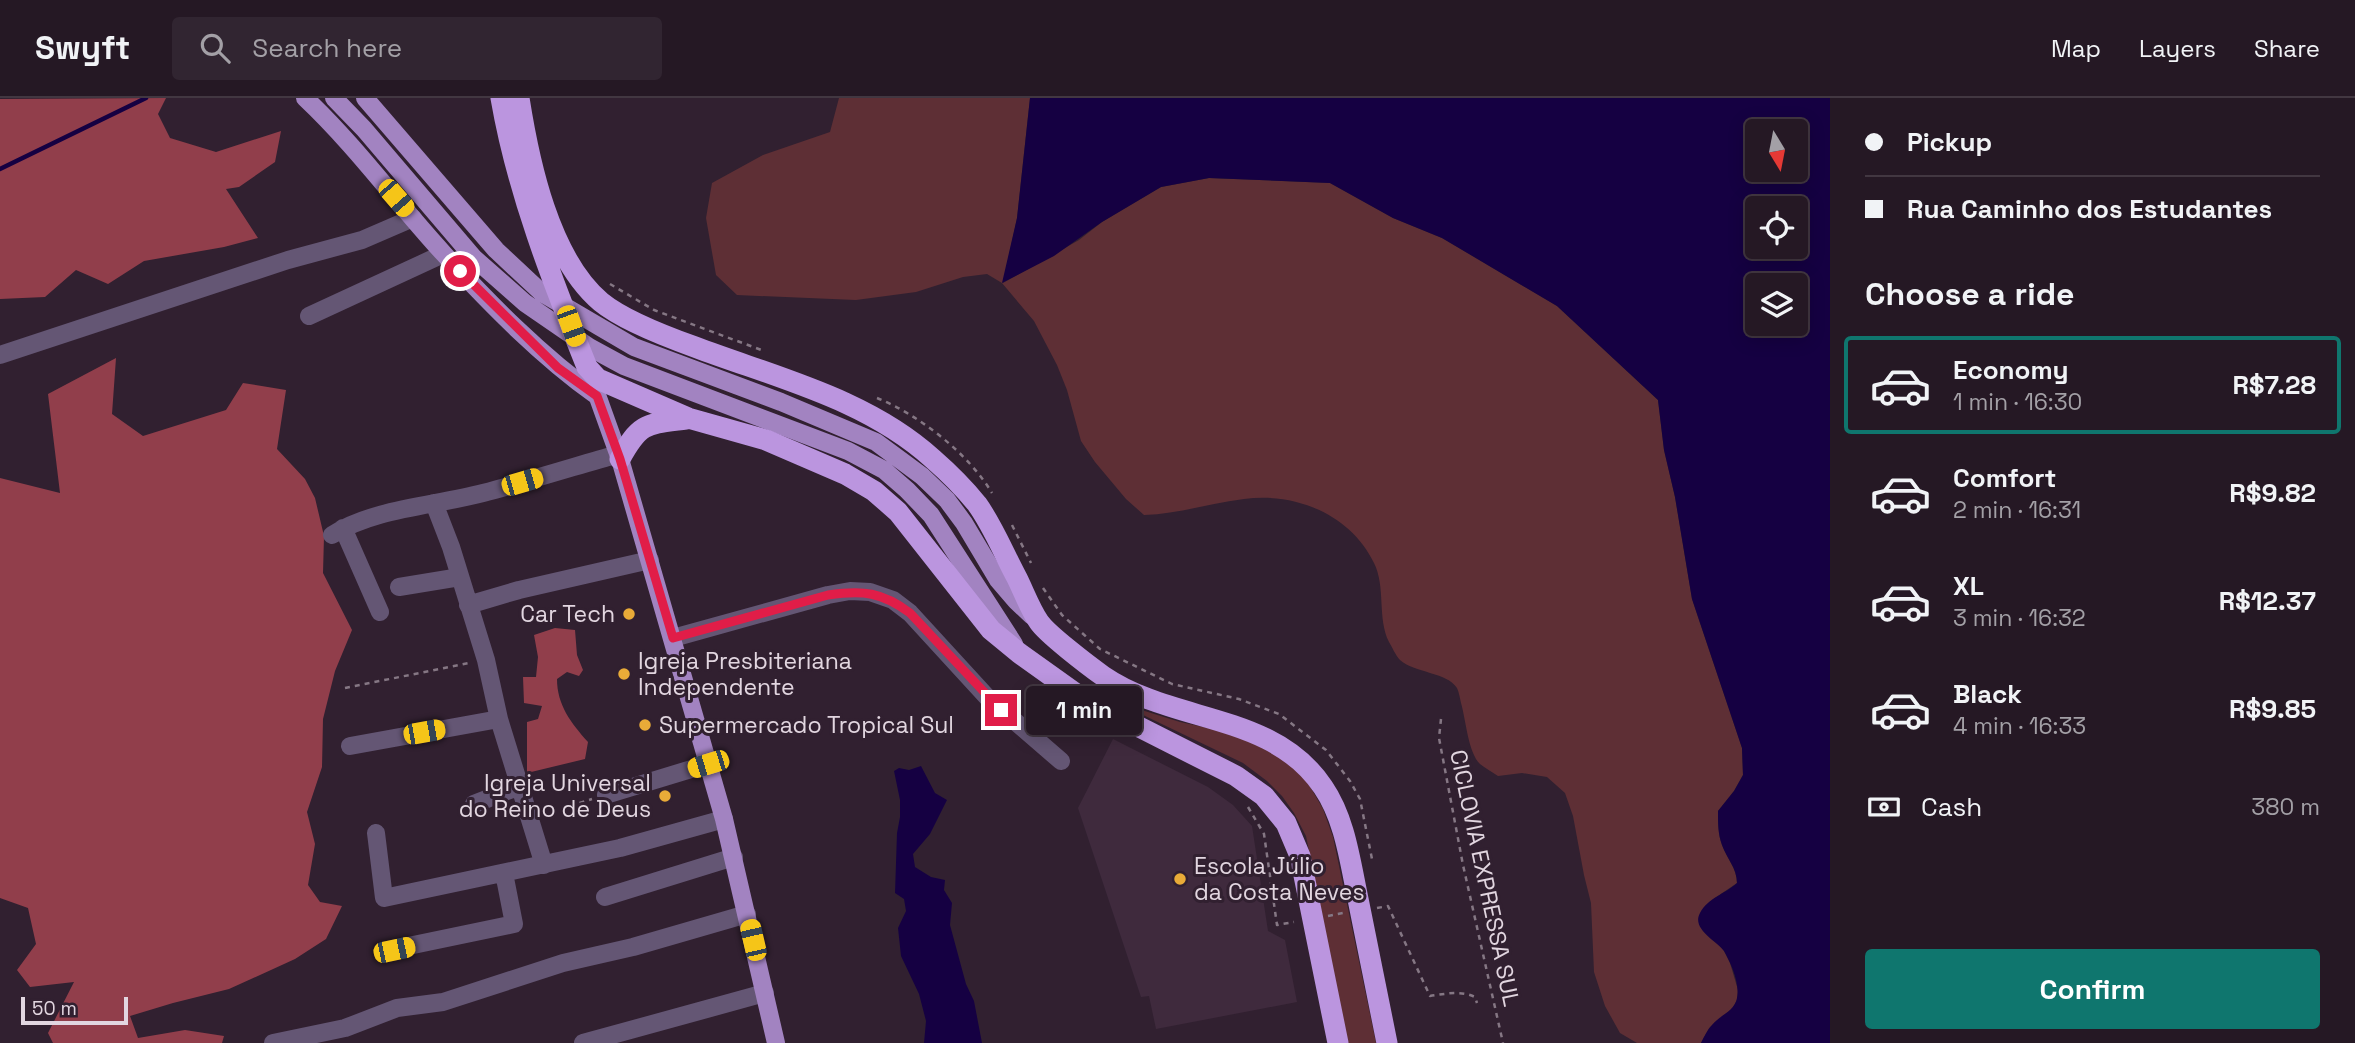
<!DOCTYPE html>
<html lang="en">
<head>
<meta charset="utf-8">
<style>
  body { margin:0; font-family:"Space Grotesk",sans-serif; background:#312531; color:#f1f3f6; height:100vh; display:flex; flex-direction:column; font-size:26px; white-space:nowrap }
  * { box-sizing:border-box; margin:0 }
  p { font-size:23px; color:#a3a0a6 }
  .icon { flex:none; width:38px; height:38px; fill:none; stroke:currentColor; stroke-width:2; stroke-linecap:round; stroke-linejoin:round }
  .map { position:relative; flex:1; overflow:hidden }
  .drawer { display:flex; flex-direction:column; background:#251824; width:525px }
  .drawer>* { flex:none }
  .banner { display:grid; align-content:center; height:154px; padding:0 35px; background:#251824 }
  .needle { width:46px; rotate:170deg }
  .tools { position:absolute; left:1745px; top:21px; display:grid; gap:14px }
  .tools a { display:grid; place-items:center; width:63px; height:63px; border-radius:7px; background:#251824; box-shadow:0 4px 18px #0003,0 0 0 2px #423741; font-size:35px }
  .scale { position:absolute; left:21px; bottom:18px; width:107px; box-sizing:border-box; padding-left:7px; border:4px solid #e2d6e0; border-top:0; font-size:19px; line-height:24px; white-space:nowrap; color:#e2d6e0; -webkit-text-stroke:5px #312030; paint-order:stroke }
  .end { position:absolute; width:32px; height:32px; margin:-16px; border:9px solid #e11d48; background:#fff; box-shadow:0 0 0 4px #fff }
  .from { border-radius:50% }
  .bubble { position:absolute; height:49px; border-radius:7px; background:#251824; box-shadow:0 4px 18px #0003,0 0 0 2px #423741; font-size:23px; font-weight:700; line-height:49px; text-align:center }
  .car { position:absolute; width:21px; height:42px; margin:-21px -10px; border-radius:9px; box-shadow:0 0 5px 2px #0007; background:linear-gradient(#f5c518 24%,#345 0 40%,#f5c518 0 76%,#345 0 86%,#f5c518 0) }
  .banner b { display:flex; align-items:center; gap:24px; height:66px; font-size:26px }
  .banner b+b { border-top:2px solid #423741 }
  .banner i { width:18px; height:18px; background:#f1f3f6 }
  ul { padding:0; list-style:none }
  li { display:flex; align-items:center; gap:21px; height:98px; margin:0 14px 10px; padding:0 21px; border:4px solid transparent; border-radius:7px }
  li div { flex:1 }
  li b { display:block; font-size:26px }
  li em { font-style:normal; font-weight:700 }
  li.selected { border-color:#0f766e }
  li>.icon { width:63px; height:63px; stroke-width:1.5 }
  h2 { padding:0 35px; font-size:32px; line-height:84px }
  .pay { display:flex; align-items:center; gap:18px; height:77px; padding:0 35px; font-size:26px }
  .pay p { margin-inline-start:auto }
  .action { display:flex; gap:14px; margin-top:auto; padding:14px 35px }
  .action a { flex:1; height:80px; border-radius:7px; background:#0f766e; color:#fff; font-size:28px; font-weight:700; line-height:80px; text-align:center }
  header { display:flex; align-items:center; gap:42px; box-sizing:border-box; height:98px; padding:0 35px; background:#251824; border-bottom:2px solid #423741 }
  header strong { font-size:33px }
  nav { display:flex; gap:38px; margin-inline-start:auto; font-size:24px }
  .search { width:490px; height:63px; background:#312531; display:flex; align-items:center; gap:18px; box-sizing:border-box; padding:0 24px; border-radius:7px; color:#a3a0a6; font-size:26px }
  main { display:flex; flex:1; min-height:0 }
  .map>svg:first-child { display:block }
  .built { fill:#3f2a3d }
  .green { fill:#5e2f35 }
  .forest { fill:#913e4b }
  .water { fill:#150042; fill-rule:evenodd }
  .lines { fill:none; stroke-linecap:round; stroke-linejoin:round }
  .stream { stroke:#150042; stroke-width:4.5 }
  .path { stroke:#857784; stroke-width:2.5; stroke-dasharray:5 5; stroke-linecap:butt }
  .minor { stroke:#645674; stroke-width:18 }
  .major { stroke:#a283c1; stroke-width:18 }
  .highway { stroke:#bb95df; stroke-width:21 }
  .route { stroke:#e11d48; stroke-width:9 }
  .poi-dot { fill:#e9ab38; stroke:#312030; stroke-width:2.5 }
  .labels { text-anchor:middle; stroke-width:6; stroke-linejoin:round; paint-order:stroke }
  .poi-label { font-size:23px; fill:#e2d6e0; stroke:#312030; text-anchor:start }
  .street-label { font-size:23px; fill:#e2d6e0; stroke:#312030 }
</style>
</head>
<body>
<header>
<strong>Swyft</strong>
<div class="search"><svg class="icon" aria-label="search" viewBox="0 0 24 24"><circle cx="10" cy="10" r="6"/><path d="M15 15l6 6"/></svg>Search here</div>
<nav><a>Map</a><a>Layers</a><a>Share</a></nav>
</header>
<main>
<div class="map">
<svg width="1830" height="945" viewBox="0 0 1830 945">
  <rect width="100%" height="100%" fill="#312030"/>
  <path class="built" d="M1113,641L1208,689L1233,707L1252,728L1268,833L1285,842L1297,904L1156,931L1149,898L1141,899L1078,710Z"/>
  <path class="green" d="M839,0H1030L1017,120L1003,185L1079,142L1102,124L1161,89L1209,80L1330,85L1393,120L1442,140L1557,208L1658,302L1664,352L1675,399L1692,501L1742,650L1743,677L1734,693L1718,713C1718,725 1718,736 1722,747C1727,761 1737,770 1737,785L1712,802L1709,838L1723,851L1730,865L1738,892L1737,902L1732,911L1710,929L1701,945H1637L1620,935L1605,908L1594,874L1591,805L1584,777L1573,718L1565,695L1547,679L1522,675L1498,678C1492,674 1485,670 1480,666C1468,654 1466,622 1461,605C1460,601 1459,594 1457,590C1447,574 1414,575 1400,562C1396,558 1392,549 1389,544C1377,520 1386,489 1374,465C1351,417 1296,394 1244,401C1210,405 1179,416 1144,417L1126,401L1095,364L1081,343L1067,292L1057,267L1034,223L1002,185L987,176L963,179L916,194L856,202L737,197L716,177L706,120L712,85L763,57L830,34Z
    M1116,604L1180,624L1227,634L1253,644L1279,659L1304,678L1323,711L1333,739L1376,945H1348L1306,738L1294,715L1282,698L1267,683L1243,665Z"/>
  <path class="forest" d="M166,0L158,16L170,40L216,54L281,33L275,64L239,89L226,91L258,140L224,149L144,163L108,186L76,172L45,199L0,201V1Z
    M116,260L112,316L143,338L226,312L243,285L286,292L277,351L305,381L315,400L324,438L323,475L352,532L335,573L323,621L322,669L307,714L315,746L308,787L320,804L342,808L326,841L295,861L229,891L173,905L130,918L138,940L185,932L224,938L222,945H53L48,935L74,884L30,889L17,872L36,846L28,810L0,800V380L60,395L48,296Z
    M555,530L575,532L577,557L583,572L579,578L567,574L557,581C557,607 571,625 588,644L585,661L527,675V624L538,621L542,608L524,605L523,579H536L538,559L534,537Z"/>
  <path class="water" d="M1030,0H1830V945H1701C1704,939 1707,932 1712,927C1720,917 1735,913 1737,900C1740,886 1731,865 1724,853C1717,843 1691,831 1700,815C1708,800 1725,796 1737,785C1737,770 1727,761 1722,747C1718,736 1718,725 1718,713L1734,693L1743,677L1742,650L1692,501L1675,399L1664,352L1658,302L1557,208L1442,140L1393,120L1330,85L1209,80L1161,89L1102,124L1054,158L1002,185L1017,120ZM1757,33H1796V72H1757ZM1757,110H1796V149H1757ZM1757,187H1796V226H1757Z
    M921,668L935,695L947,702L930,736L913,756L915,769L931,779L945,782L944,792L952,805L950,827L966,886L974,903L982,945H924L926,923L919,896L901,858L898,830L906,813L904,801L895,795L897,735L900,719V702L894,673L899,670L909,672Z"/>
  <g class="lines">
    <path class="stream" d="M0,71L146,0"/>
    <path class="path" d="M610,186L654,212L764,253
      M877,300C919,317 968,355 992,395
      M1012,427L1031,465
      M1043,490L1062,517L1100,551L1172,586L1239,601L1279,616L1326,652L1350,683L1360,701L1372,761
      M345,590L469,565
      M1441,621L1439,640L1463,767L1503,945
      M570,708L592,701
      M1248,709L1264,736L1277,827L1294,824
      M1377,810L1388,808L1430,898C1445,896 1460,892 1475,899L1477,905
      M1328,818L1343,815"/>
    <path class="minor" d="M309,218L443,156
      M0,257L288,162L362,142L413,120
      M434,405L451,449L486,562L499,621L544,767
      M343,430L380,514
      M332,437C375,410 434,408 483,395C528,383 573,369 618,356
      M399,489L460,479
      M468,507L519,492L650,462
      M673,540L828,497L850,493L870,494L893,502L910,515L987,599L1061,663
      M350,648L499,621
      M606,697L708,666
      M474,706L520,688
      M376,735L384,800L620,750L724,721
      M605,799L734,759
      M394,851L514,826L504,775
      M273,945L345,930L397,910L443,904L563,865L633,849L747,816
      M583,945L765,895"/>
    <path class="major" d="M305,0C356,48 397,105 444,156C491,207 541,258 597,298
      M334,0L364,31L474,160L525,205L589,249L624,268L848,353L884,372L907,392L931,417L1014,546
      M365,0L496,152L542,195L634,249L781,304L876,344L922,378L947,402L964,425L998,482L1016,503L1032,518
      M587,269L620,361L724,721L776,945"/>
    <path class="highway" d="M501,0C517,93 552,182 587,269L598,281L688,320L766,342L845,376L874,393L898,414L991,532L1019,555L1082,600L1236,678L1264,698L1286,725L1300,758L1338,945
      M519,0C529,64 549,160 601,204C623,222 667,239 695,249C777,280 867,301 933,361C949,375 964,390 977,406C993,428 1004,456 1017,480C1024,494 1030,511 1039,524C1047,536 1089,568 1103,578C1173,626 1273,614 1323,689C1345,721 1350,763 1358,801C1368,849 1377,897 1387,945
      M620,361C640,324 647,326 686,321"/>
  </g>
  <g class="lines">
    <path class="route" d="M460,173L558,270L597,298L620,361L673,540L828,497C863,492 882,494 910,515L1001,612"/>
  </g>
  <g class="poi-dot">
    <circle cx="629" cy="516" r="7"/>
    <circle cx="624" cy="576" r="7"/>
    <circle cx="645" cy="627" r="7"/>
    <circle cx="665" cy="698" r="7"/>
    <circle cx="1180" cy="781" r="7"/>
  </g>
  <g class="labels">
    <g class="poi-label">
      <text x="615" y="524" text-anchor="end">Car Tech</text>
      <text x="638" y="571">Igreja Presbiteriana<tspan x="638" dy="26">Independente</tspan></text>
      <text x="659" y="635">Supermercado Tropical Sul</text>
      <text x="651" y="693" text-anchor="end">Igreja Universal<tspan x="651" dy="26">do Reino de Deus</tspan></text>
      <text x="1194" y="776">Escola Júlio<tspan x="1194" dy="26">da Costa Neves</tspan></text>
    </g>
    <g class="street-label">
      <text transform="translate(1485 780) rotate(78)" y="8">CICLOVIA EXPRESSA SUL</text>
    </g>
  </g>
</svg>
<div class="tools">
<a><svg class="needle" viewBox="-14 -14 28 28"><path d="M0-13l5 13h-10z" fill="#e53935"/><path d="M0 13l5-13h-10z" fill="#a3a0a6"/></svg></a>
<a><svg class="icon" aria-label="locate" viewBox="0 0 24 24"><circle cx="12" cy="12" r="6"/><path d="M12 2v4M12 18v4M2 12h4M18 12h4"/></svg></a>
<a><svg class="icon" aria-label="layers" viewBox="0 0 24 24"><path d="M12 4l9 5-9 5-9-5zM3 14l9 5 9-5"/></svg></a>
</div>
<div class="scale">50 m</div>
<i class="end from" style="left:460px;top:173px"></i>
<i class="end" style="left:1001px;top:612px"></i>
<div class="bubble" style="left:1026px;top:588px;width:116px">1 min</div>
<i class="car" style="left:396px;top:100px;rotate:139deg"></i>
<i class="car" style="left:571px;top:228px;rotate:160deg"></i>
<i class="car" style="left:522px;top:384px;rotate:74deg"></i>
<i class="car" style="left:424px;top:634px;rotate:80deg"></i>
<i class="car" style="left:708px;top:666px;rotate:253deg"></i>
<i class="car" style="left:753px;top:842px;rotate:347deg"></i>
<i class="car" style="left:394px;top:852px;rotate:78deg"></i>
</div>
<section class="drawer">
<div class="banner">
<b><i class="from"></i>Pickup</b>
<b><i></i>Rua Caminho dos Estudantes</b>
</div>
<h2>Choose a ride</h2>
<ul>
<li class="selected"><svg class="icon" aria-label="car" viewBox="0 0 24 24"><path d="M5 17H2v-5l4-1 3-4h7l3 4 3 1v5h-3M9 17h6M6 11h13"/><circle cx="7" cy="17" r="2"/><circle cx="17" cy="17" r="2"/></svg><div><b>Economy</b><p>1 min · 16:30</p></div><em>R$7.28</em></li>
<li><svg class="icon" aria-label="car" viewBox="0 0 24 24"><path d="M5 17H2v-5l4-1 3-4h7l3 4 3 1v5h-3M9 17h6M6 11h13"/><circle cx="7" cy="17" r="2"/><circle cx="17" cy="17" r="2"/></svg><div><b>Comfort</b><p>2 min · 16:31</p></div><em>R$9.82</em></li>
<li><svg class="icon" aria-label="car" viewBox="0 0 24 24"><path d="M5 17H2v-5l4-1 3-4h7l3 4 3 1v5h-3M9 17h6M6 11h13"/><circle cx="7" cy="17" r="2"/><circle cx="17" cy="17" r="2"/></svg><div><b>XL</b><p>3 min · 16:32</p></div><em>R$12.37</em></li>
<li><svg class="icon" aria-label="car" viewBox="0 0 24 24"><path d="M5 17H2v-5l4-1 3-4h7l3 4 3 1v5h-3M9 17h6M6 11h13"/><circle cx="7" cy="17" r="2"/><circle cx="17" cy="17" r="2"/></svg><div><b>Black</b><p>4 min · 16:33</p></div><em>R$9.85</em></li>
</ul>
<div class="pay"><svg class="icon" aria-label="cash" viewBox="0 0 24 24"><path d="M3 7h18v10H3z"/><circle cx="12" cy="12" r="2"/></svg>Cash<p>380 m</p></div>
<div class="action"><a>Confirm</a></div>
</section>
</main>
</body>
</html>
